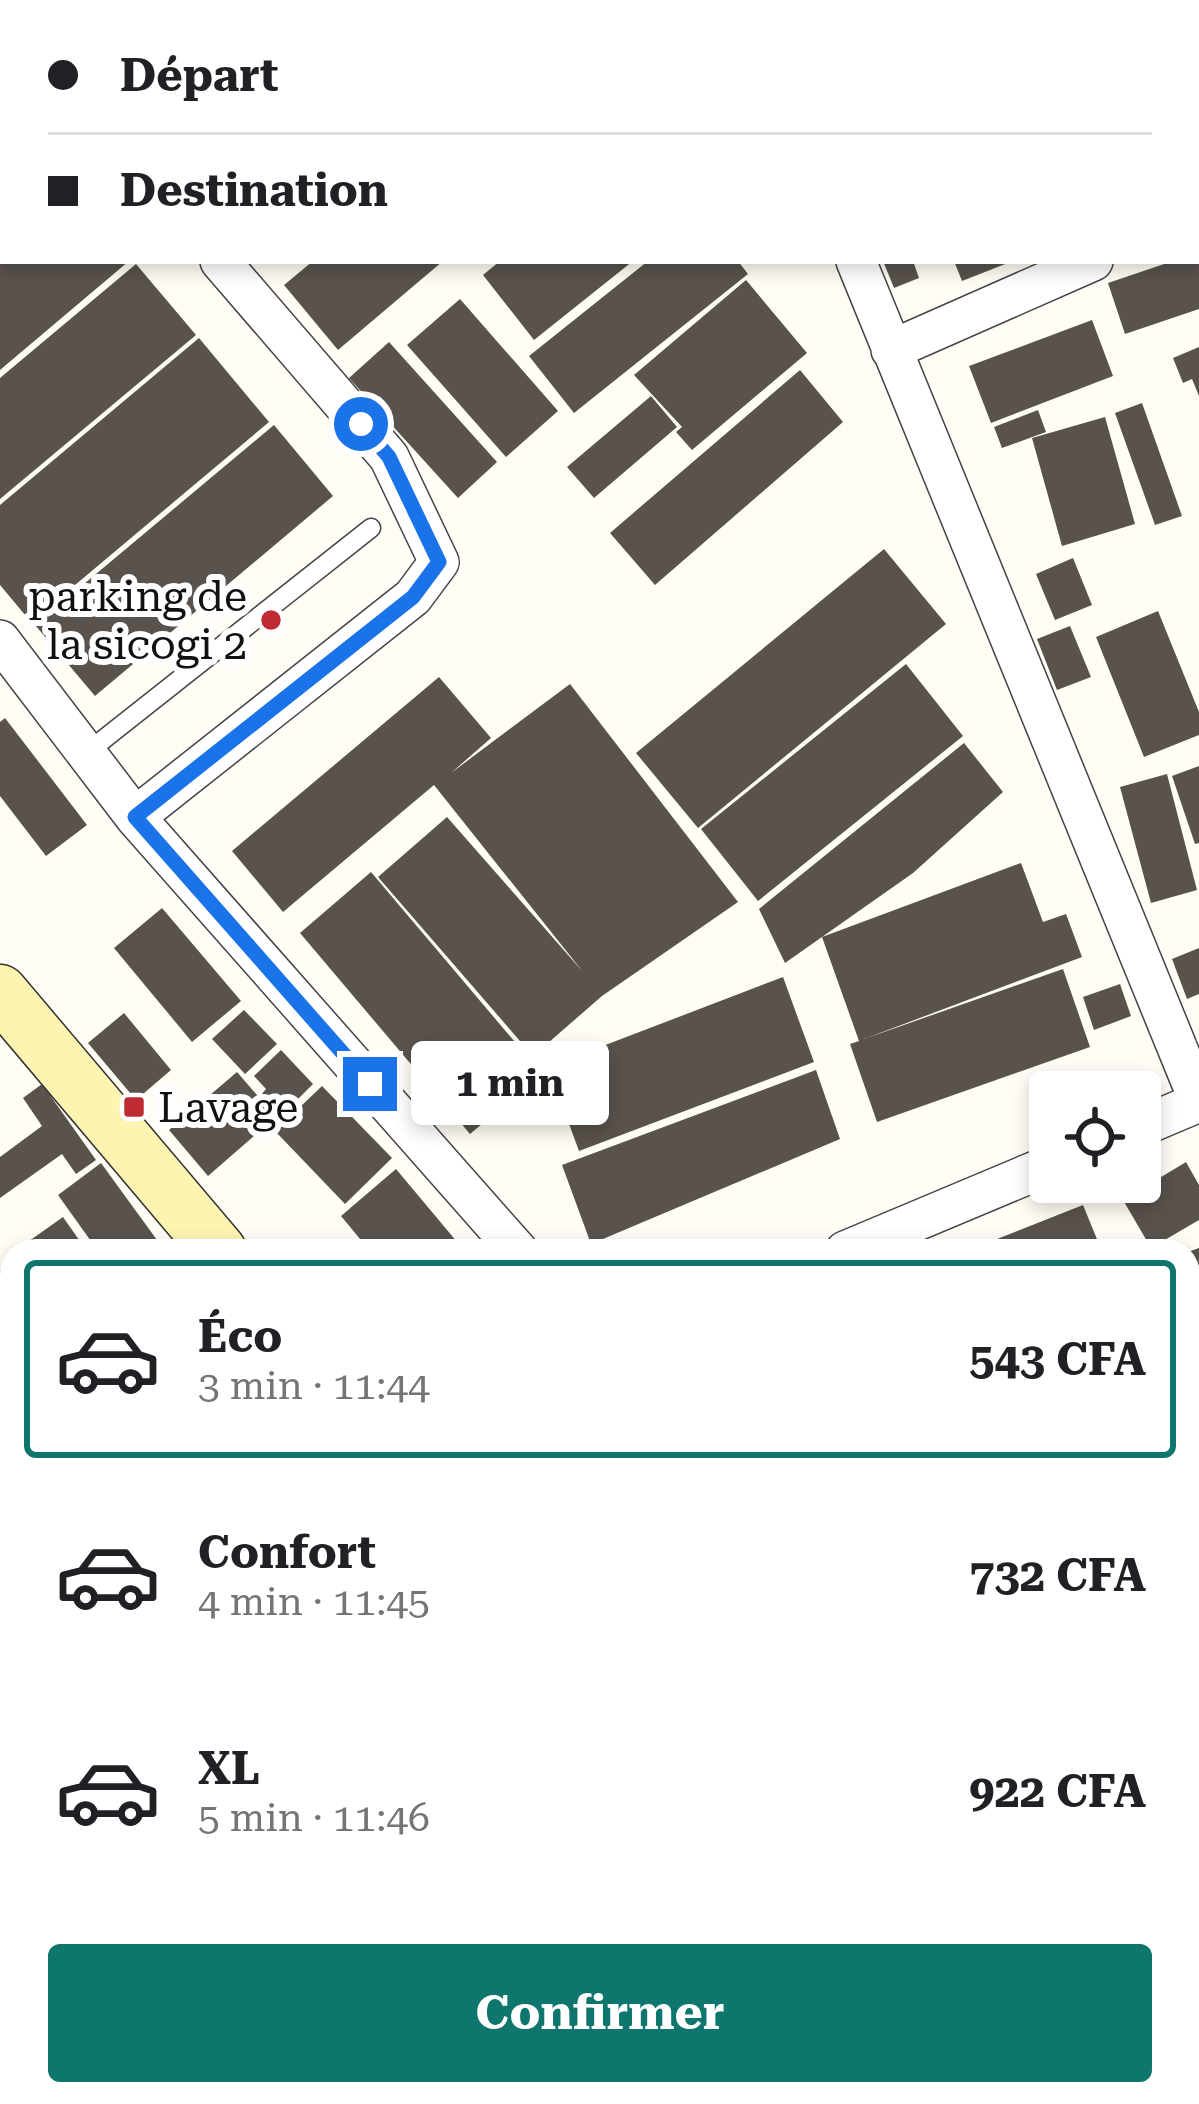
<!DOCTYPE html>
<html lang="fr">
<head>
<meta charset="utf-8">
<style>
  body { margin:0; font-family:"Roboto Serif",serif; background:#f6f6f6; color:#202124; height:100vh; display:flex; flex-direction:column; font-size:45px; white-space:nowrap }
  * { box-sizing:border-box; margin:0 }
  p { font-size:39px; color:#757577 }
  .icon { flex:none; width:66px; height:66px; fill:none; stroke:currentColor; stroke-width:2; stroke-linecap:round; stroke-linejoin:round }
  .map { position:relative; flex:1; overflow:hidden }
  .side { position:absolute; left:0px; top:1239px; width:1200px; height:867px; display:flex; flex-direction:column; background:#fff; border-radius:36px 36px 0 0; box-shadow:0 6px 18px #0003 }
  .side>* { flex:none }
  .top-card { position:absolute; left:0px; top:0px; width:1200px; height:264px; box-shadow:0 6px 18px #0003; display:grid; align-content:center; height:264px; padding:0 48px; background:#fff }
  .controls { position:absolute; left:1029px; top:1071px; display:grid; gap:24px }
  .controls a { display:grid; place-items:center; width:132px; height:132px; border-radius:12px; background:#fff; box-shadow:0 6px 18px #0003; font-size:60px }
  .end { position:absolute; width:54px; height:54px; margin:-27px; border:15px solid #1a73e8; background:#fff; box-shadow:0 0 0 6px #fff }
  .from { border-radius:50% }
  .bubble { position:absolute; height:84px; border-radius:12px; background:#fff; box-shadow:0 6px 18px #0003; font-size:39px; font-weight:700; line-height:84px; text-align:center }
  .top-card b { display:flex; align-items:center; gap:42px; height:114px; font-size:45px }
  .top-card b+b { border-top:3px solid #e0e0e0 }
  .top-card i { width:30px; height:30px; background:#202124 }
  ul { padding:21px 0 0; list-style:none }
  li { display:flex; align-items:center; gap:36px; height:198px; margin:0 24px 18px; padding:0 24px; border:6px solid transparent; border-radius:12px }
  li div { flex:1 }
  li b { display:block; font-size:45px }
  li em { font-style:normal; font-weight:700 }
  li.on { border-color:#0f766e }
  li>.icon { width:108px; height:108px; stroke-width:1.5 }
  .button { display:flex; gap:24px; margin-top:auto; padding:24px 48px }
  .button a { flex:1; height:138px; border-radius:12px; background:#0f766e; color:#fff; font-size:48px; font-weight:700; line-height:138px; text-align:center }
  .map>svg:first-child { display:block }
  .building { fill:#59524d }
  .lines { fill:none; stroke-linecap:round; stroke-linejoin:round }
  .lane-casing { stroke:#444; stroke-width:21 }
  .street-casing { stroke:#444; stroke-width:42 }
  .secondary-casing { stroke:#333; stroke-width:57 }
  .lane { stroke:#fff; stroke-width:18 }
  .street { stroke:#fff; stroke-width:39 }
  .secondary { stroke:#fdf4b2; stroke-width:54 }
  .route { stroke:#1a73e8; stroke-width:15 }
  .poi-dot { fill:#bf2b32; stroke:#fff; stroke-width:4.5 }
  .labels { text-anchor:middle; stroke-width:12; stroke-linejoin:round; paint-order:stroke }
  .poi-label { font-size:42px; fill:#111; stroke:#fff; text-anchor:end }
</style>
</head>
<body>
<div class="map">
<svg width="1199" height="2104" viewBox="0 0 1199 2104">
  <rect width="100%" height="100%" fill="#fffdf5"/>
  <path class="building" d="M0,261H129L0,370Z
    M313,261H443L338,350L284,285Z
    M500,261H633L534,340L483,275Z
    M648,261H738L748,274L574,413L529,356Z
    M883,261H913L919,278L894,288Z
    M954,261H1013L962,281Z
    M1173,261H1199V309L1125,334L1108,283Z
    M136,264L196,335L0,499V378Z
    M746,280L807,353L692,450L676,432L682,427L634,375Z
    M460,299L558,411L506,457L407,345Z
    M1092,320L1113,376L991,423L969,366Z
    M199,338L269,422L31,622L0,585V505Z
    M389,342L497,462L458,498L349,378Z
    M1199,347V396L1192,379L1183,383L1173,358Z
    M800,370L843,422L655,585L610,533Z
    M651,396L677,427L594,498L567,467Z
    M1142,403L1182,516L1155,525L1115,413Z
    M1038,410L1046,432L1002,448L994,427Z
    M1105,417L1135,524L1062,546L1032,438Z
    M274,425L333,496L95,696L35,625Z
    M884,549L946,624L698,828L636,753Z
    M1073,558L1092,605L1055,620L1036,574Z
    M1158,611L1199,712V735L1144,757L1096,637Z
    M1070,626L1091,677L1057,690L1037,639Z
    M906,664L963,736L758,901L701,829Z
    M439,677L491,738L451,773L570,684L738,902L602,996L533,1056L378,877L447,817L583,972L434,785L283,912L232,851Z
    M5,718L87,825L46,856L0,796V722Z
    M964,743L1003,792L913,873L785,963L759,909Z
    M1199,766V843L1195,844L1172,776Z
    M1167,774L1197,890L1151,903L1120,787Z
    M1021,863L1043,922L1066,914L1082,957L864,1039L1063,969L1090,1047L877,1122L850,1044L859,1041L822,937Z
    M371,872L542,1074L470,1134L300,933Z
    M162,908L241,1001L192,1042L114,948Z
    M1199,948V994L1187,999L1172,959Z
    M783,977L814,1062L579,1151L548,1067Z
    M1120,984L1131,1016L1094,1030L1083,997Z
    M244,1010L277,1044L245,1074L212,1039Z
    M124,1013L171,1070L136,1100L88,1043Z
    M281,1050L313,1084L281,1116L261,1095L266,1089L254,1076Z
    M816,1070L840,1139L591,1244L562,1165Z
    M237,1072L276,1117L208,1176L169,1130Z
    M42,1084L96,1160L76,1174L62,1154L0,1198V1157L42,1126L23,1098Z
    M322,1086L392,1158L345,1204L275,1131Z
    M1186,1162L1199,1185V1220L1151,1248L1123,1200Z
    M101,1163L165,1251H98L58,1195Z
    M396,1169L463,1249L461,1251H370L341,1216Z
    M1083,1205L1101,1249L984,1251L982,1245Z
    M63,1217L84,1247L78,1251H15Z
    M1199,1248V1316L1188,1321V1252Z
    M0,1270L12,1288V1345L0,1353Z
    M1199,1335V1388L1191,1391L1188,1361L1198,1357L1191,1338Z
    M1199,1396V1473L1194,1475L1188,1463V1402Z
    M0,1449L12,1477V1523L0,1528Z
    M12,1565V1614L0,1589V1571Z
    M12,1627V1691L0,1697V1633Z
    M12,1743V1822L0,1828V1749Z
    M1188,1820L1199,1833V1947L1188,1934Z
    M12,1911V1988L6,1991L0,1976V1916Z
    M12,2092V2094H87L67,2104H0V2098Z
    M97,2094H165L170,2104H102Z
    M232,2094H286L290,2104H236Z
    M366,2094H392L400,2104H354Z
    M400,2094H437L442,2104H405Z
    M628,2094H714L723,2104H617Z
    M781,2094H830L839,2104H769Z
    M977,2094H1073L1060,2104H1022L1016,2097L1007,2104L995,2097L985,2104Z"/>
  <g class="lines">
    <g class="lane-casing">
      <path id="lane" d="M85,754L371,528"/>
    </g>
    <g class="street-casing">
      <path id="street" d="M23,0L25,3
        M749,0L751,3
        M1015,3L1023,0
        M1197,215L1199,214
        M856,261L1199,1101
        M891,350L1093,261
        M0,640L135,817L518,1251
        M135,817L413,597L439,562L389,457L220,261
        M1140,1127L1199,1102
        M845,1251L1050,1165
        M0,1412L12,1406
        M1188,1540L1199,1535
        M0,1855L12,1849
        M1188,2048L1199,2061
        M512,2104L523,2094"/>
    </g>
    <g class="secondary-casing">
      <path id="secondary" d="M0,992L219,1251
        M924,2094L933,2104"/>
    </g>
    <use href="#lane" class="lane"/>
    <use href="#street" class="street"/>
    <use href="#secondary" class="secondary"/>
  </g>
  <g class="lines">
    <path class="route" d="M361,424L389,457L439,562L413,597L135,817L370,1084"/>
  </g>
  <g class="poi-dot">
    <circle cx="271" cy="620" r="12"/>
    <rect x="122" y="1095" width="24" height="24" rx="6"/>
  </g>
  <g class="labels">
    <g class="poi-label">
      <text x="247" y="611">parking de<tspan x="247" dy="48">la sicogi 2</tspan></text>
      <text x="158" y="1122" text-anchor="start">Lavage</text>
    </g>
  </g>
</svg>
<div class="controls">
<a><svg class="icon" aria-label="locate" viewBox="0 0 24 24"><circle cx="12" cy="12" r="6"/><path d="M12 2v4M12 18v4M2 12h4M18 12h4"/></svg></a>
</div>
<i class="end from" style="left:361px;top:424px"></i>
<i class="end" style="left:370px;top:1084px"></i>
<div class="bubble" style="left:411px;top:1041px;width:198px">1 min</div>
<div class="top-card">
<b><i class="from"></i>Départ</b>
<b><i></i>Destination</b>
</div>
<section class="side">
<ul>
<li class="on"><svg class="icon" aria-label="car" viewBox="0 0 24 24"><path d="M5 17H2v-5l4-1 3-4h7l3 4 3 1v5h-3M9 17h6M6 11h13"/><circle cx="7" cy="17" r="2"/><circle cx="17" cy="17" r="2"/></svg><div><b>Éco</b><p>3 min · 11:44</p></div><em>543 CFA</em></li>
<li><svg class="icon" aria-label="car" viewBox="0 0 24 24"><path d="M5 17H2v-5l4-1 3-4h7l3 4 3 1v5h-3M9 17h6M6 11h13"/><circle cx="7" cy="17" r="2"/><circle cx="17" cy="17" r="2"/></svg><div><b>Confort</b><p>4 min · 11:45</p></div><em>732 CFA</em></li>
<li><svg class="icon" aria-label="car" viewBox="0 0 24 24"><path d="M5 17H2v-5l4-1 3-4h7l3 4 3 1v5h-3M9 17h6M6 11h13"/><circle cx="7" cy="17" r="2"/><circle cx="17" cy="17" r="2"/></svg><div><b>XL</b><p>5 min · 11:46</p></div><em>922 CFA</em></li>
</ul>
<div class="button"><a>Confirmer</a></div>
</section>
</div>
</body>
</html>
